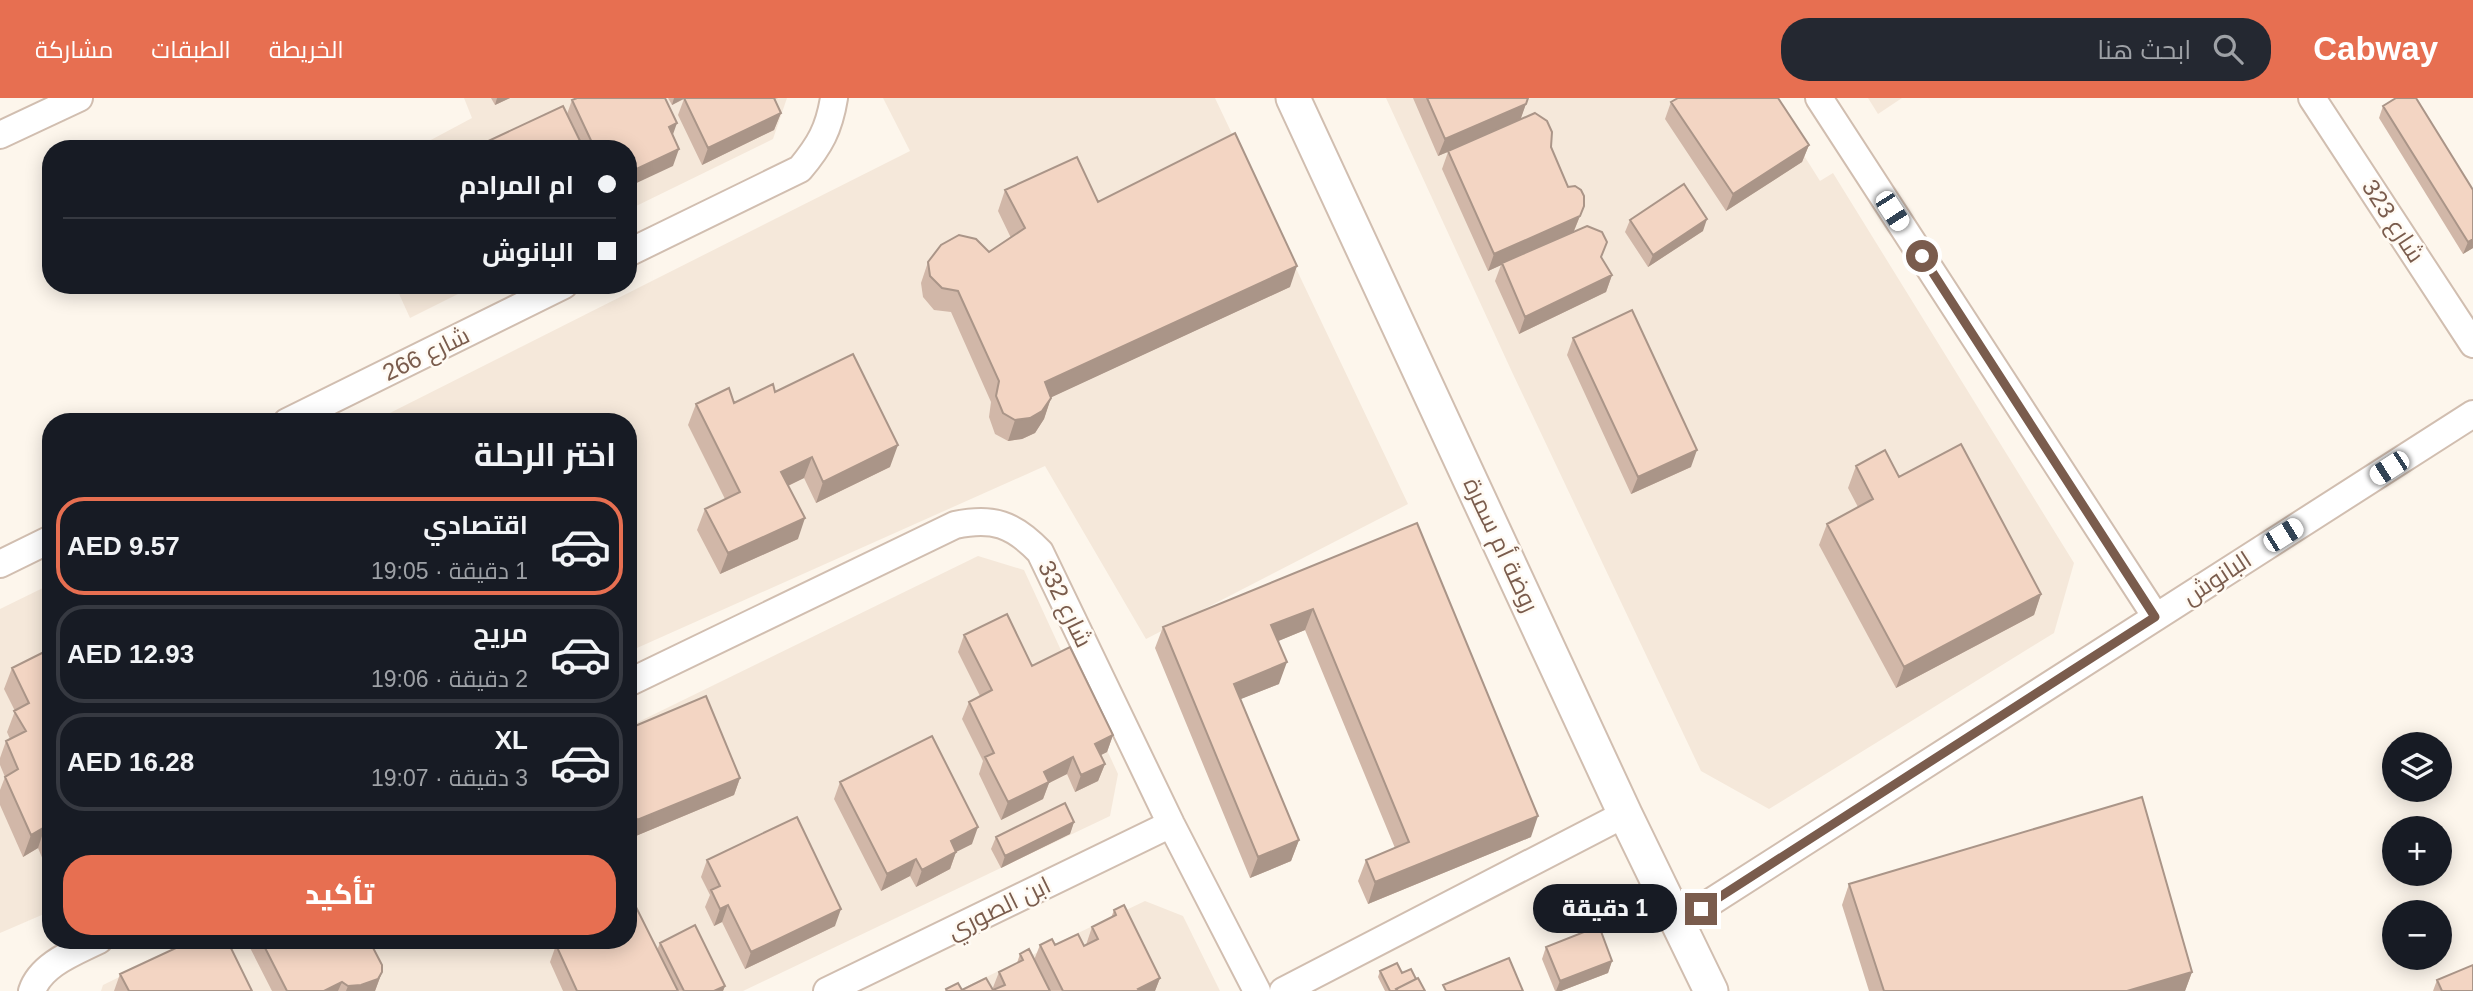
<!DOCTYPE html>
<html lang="ar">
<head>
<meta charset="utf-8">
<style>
  body { margin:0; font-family:Helvetica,Cairo,sans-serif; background:#242831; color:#f1f3f6; direction:rtl; height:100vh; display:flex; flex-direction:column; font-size:26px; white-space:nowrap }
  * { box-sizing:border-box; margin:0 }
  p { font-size:23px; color:#9ea1a6 }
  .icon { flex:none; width:38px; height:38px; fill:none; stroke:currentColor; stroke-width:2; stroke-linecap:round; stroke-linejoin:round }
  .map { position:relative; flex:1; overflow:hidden; direction:ltr }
  .sheet { position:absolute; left:42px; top:315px; width:595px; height:536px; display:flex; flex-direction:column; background:#171b24; border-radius:28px; box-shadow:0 4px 18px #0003; direction:rtl }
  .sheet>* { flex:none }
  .hud { position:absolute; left:42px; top:42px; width:595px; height:154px; border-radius:28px; box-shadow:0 4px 18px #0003; direction:rtl; display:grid; align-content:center; height:154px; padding:0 21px; background:#171b24 }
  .tools { position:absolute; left:2382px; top:634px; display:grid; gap:14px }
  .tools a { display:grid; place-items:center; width:70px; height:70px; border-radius:50%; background:#171b24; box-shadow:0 4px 18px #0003; font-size:35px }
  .end { position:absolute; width:32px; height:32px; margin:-16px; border:9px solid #7a5c4d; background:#fff; box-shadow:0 0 0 4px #fff }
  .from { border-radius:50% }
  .bubble { position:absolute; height:49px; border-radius:24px; background:#171b24; box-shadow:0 4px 18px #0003; font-size:23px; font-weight:800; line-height:49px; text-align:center; direction:rtl }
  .car { position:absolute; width:21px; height:42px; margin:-21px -10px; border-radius:9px; box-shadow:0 0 5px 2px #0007; background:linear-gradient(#fff 24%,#345 0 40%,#fff 0 76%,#345 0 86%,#fff 0) }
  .hud b { display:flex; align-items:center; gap:24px; height:66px; font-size:26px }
  .hud b+b { border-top:2px solid #363941 }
  .hud i { width:18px; height:18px; background:#f1f3f6 }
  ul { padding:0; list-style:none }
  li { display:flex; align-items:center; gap:21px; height:98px; margin:0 14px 10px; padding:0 7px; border:4px solid #363941; border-radius:28px }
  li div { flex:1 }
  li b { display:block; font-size:26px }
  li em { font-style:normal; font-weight:800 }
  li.current { border-color:#e76f51 }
  li>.icon { width:63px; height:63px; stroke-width:1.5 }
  h2 { padding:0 21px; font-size:32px; line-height:84px }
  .cta { display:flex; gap:14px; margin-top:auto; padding:14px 21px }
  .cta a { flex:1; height:80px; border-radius:28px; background:#e76f51; color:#fff; font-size:28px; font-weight:800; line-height:80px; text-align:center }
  header { display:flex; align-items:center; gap:42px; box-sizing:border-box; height:98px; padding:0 35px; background:#e76f51; color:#fff }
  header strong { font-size:33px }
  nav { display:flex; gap:38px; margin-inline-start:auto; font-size:24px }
  .search { width:490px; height:63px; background:#242831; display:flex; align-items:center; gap:18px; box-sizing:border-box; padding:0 24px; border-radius:28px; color:#9ea1a6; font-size:26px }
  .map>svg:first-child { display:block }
  .residential { fill:#f5e8da }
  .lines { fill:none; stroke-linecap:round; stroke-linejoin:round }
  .minor-casing { stroke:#d1beb0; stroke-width:30 }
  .tertiary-casing { stroke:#d1beb0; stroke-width:37 }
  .minor { stroke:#fff; stroke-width:26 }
  .tertiary { stroke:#fff; stroke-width:33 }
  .wall { fill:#d1b7a8 }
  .shaded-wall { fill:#aa9588 }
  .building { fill:#f3d5c3; stroke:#aa9588; stroke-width:2 }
  .route { stroke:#7a5c4d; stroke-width:9 }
  .labels { text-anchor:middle; stroke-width:5; stroke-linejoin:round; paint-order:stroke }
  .street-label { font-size:24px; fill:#7a5c4d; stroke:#fffaf3 }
</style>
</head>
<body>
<header>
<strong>Cabway</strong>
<div class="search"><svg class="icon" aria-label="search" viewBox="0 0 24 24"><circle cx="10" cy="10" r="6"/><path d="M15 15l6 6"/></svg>ابحث هنا</div>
<nav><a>الخريطة</a><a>الطبقات</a><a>مشاركة</a></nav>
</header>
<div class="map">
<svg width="2473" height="893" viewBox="0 0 2473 893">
  <rect width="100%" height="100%" fill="#fdf6ec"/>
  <path class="residential" d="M464,0H787L773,41L628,112V51H414L472,20Z
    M883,0H1215L1408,406L1146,541L1045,368L628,554V324H372L910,53Z
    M1386,0H1768L1820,83L1833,75L2074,465L2054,535L1769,711L1701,673L1512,274Z
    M1868,0H1902L1878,16Z
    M395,187H476L410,220Z
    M978,458L1024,472L1118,676L1110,718L743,893H101L103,887L195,842H628V629Z
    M51,486V813L0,835V511Z
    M1145,803L1183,818L1220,893H957Z"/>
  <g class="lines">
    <g class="minor-casing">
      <path id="minor" d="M1819,0L2156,519
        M2312,0L2473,246
        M0,37L79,0
        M628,155L800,71C820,47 829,31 834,0
        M287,324L564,187
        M0,466L51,441
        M628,585L955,427C993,419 1013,426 1040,454L1171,726L1257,893
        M1678,825L2473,316
        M32,893C41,866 75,854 99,842
        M827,893L1171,726
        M1283,893L1625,716"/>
    </g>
    <g class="tertiary-casing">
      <path id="tertiary" d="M1293,0L1625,716L1711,893"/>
    </g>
    <use href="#minor" class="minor"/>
    <use href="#tertiary" class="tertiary"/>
  </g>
  <path class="wall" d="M491,0H510L495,7Z
    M668,0H778L775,1L781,15L774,32L702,67L678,17L684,1L672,7Z
    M1413,0H1528L1520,22L1551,49L1568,89L1584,108L1574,133L1601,159L1612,177L1606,194L1519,236L1495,183L1501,167L1488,173L1442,71L1448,54L1438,58Z
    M572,2L673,37V68L628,51H482L484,45L567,16Z
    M1671,4L1809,47L1802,64L1726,113L1665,21Z
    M2383,8L2473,150L2463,156L2379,20Z
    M1005,92L1098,104L1290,189L1051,299L1044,321L1035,335L1022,341L1008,343L995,336L989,319L991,304L951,214L934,212L923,199L921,185L928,164L989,154L1011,140L998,113Z
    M1630,122L1703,133L1648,169L1625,134Z
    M1573,240L1691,369L1631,396L1567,257Z
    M775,294L890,369L816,405L804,380L788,388L798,441L720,476L697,432L705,411L725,401L688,327L696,306L734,305Z
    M1856,368L1899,379L2041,496L2034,517L1896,590L1819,447L1827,426L1858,409L1848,390Z
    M1417,425L1531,739L1368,806L1358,783L1366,762L1395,750L1305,532L1278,543L1279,586L1240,601L1299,742L1291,763L1250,780L1155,550L1163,529Z
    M964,537L1032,568L1113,637L1107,654L1101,657L1105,666L1098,683L1075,694L1067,676L1049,685L1043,701L1001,722L979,676L983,663L962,621L969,604L980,598L958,554Z
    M51,554V775L49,776L38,750L23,759L0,707V692L5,679L0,667V660L6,643L10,641L7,634L15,613L4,591L12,570Z
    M628,631L740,680L734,697L631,740L628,733Z
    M840,684L972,746L956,754L950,771L916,789L910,778L881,793L834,701Z
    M1074,724L1070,736L1001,770L991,751L996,739Z
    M707,762L835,828L745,871L722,824L714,828L705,809L710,797L701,779Z
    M1849,786L2192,874L2185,893H1869L1842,807Z
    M1114,812L1160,880L1155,893H945L946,891L962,892H992L999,874L1017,865L1020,856L1034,862L1040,847L1084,848L1086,847L1092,829L1111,820Z
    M246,842H369L382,874L375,893H272Z
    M660,845L725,888L723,893H563L550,864L556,847L657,852Z
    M1546,849L1612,863L1608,875L1561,893H1555L1542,861Z
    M1380,873L1402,875L1416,881L1425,893H1385L1378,879Z
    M120,876L252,893H114Z
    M2437,882L2473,893H2433Z"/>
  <path class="shaded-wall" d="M497,0H510L495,7Z
    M674,0H685L672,7Z
    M1528,0L1520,23L1438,58L1445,41Z
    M781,15L774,32L702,67L708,50Z
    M677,25L671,42L669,29Z
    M1809,47L1802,64L1726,113L1733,96Z
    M679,51L673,68L628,89V75Z
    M1584,108L1573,135L1488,173L1494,156Z
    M1707,121L1703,133L1648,169L1653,157Z
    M2473,141V150L2463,156L2468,144Z
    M1297,168L1290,189L1037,306L1045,284Z
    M1612,177L1606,194L1519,236L1525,219Z
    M417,187H425L415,192Z
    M1051,300L1044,321L1035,335L1022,341L1008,343L1015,322Z
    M898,347L890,369L816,405L823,384Z
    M1697,352L1691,369L1631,396L1638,379Z
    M812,359L804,380L773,395L781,374Z
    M805,420L798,441L720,476L728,455Z
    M2041,496L2034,517L1896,590L1904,569Z
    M1313,511L1305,532L1264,549L1271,527Z
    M1287,564L1279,586L1226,607L1234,586Z
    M1113,637L1107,654L1089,663L1095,646Z
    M1073,659L1067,676L1049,685L1043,701L1001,722L1008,704L1044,674Z
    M1105,666L1098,683L1075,694L1081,677Z
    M740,680L734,697L631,740L637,722Z
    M1538,718L1531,739L1368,806L1375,784Z
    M1074,724L1070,736L1001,770L1005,758Z
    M45,729L38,750L23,759L31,737Z
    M978,729L972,746L944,760L951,743Z
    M1299,742L1291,763L1250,780L1258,759Z
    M956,754L950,771L916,789L922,772Z
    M916,761L910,778L881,793L887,776Z
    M728,807L722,824L714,828L720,811Z
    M841,811L835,828L745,871L751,854Z
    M1612,863L1608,875L1561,893H1556L1560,883Z
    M382,874L375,893H346L348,888Z
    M2192,874L2185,893H2127Z
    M1160,880L1155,893H1138V891Z
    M342,884L338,893H324Z
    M725,888L723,893H714Z"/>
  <path class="building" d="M577,0H665L677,25L669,29L679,51L628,75V51H595L572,2Z
    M684,0H774L781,15L708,50Z
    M1427,0H1528L1526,6L1445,41Z
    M1678,0H1778L1809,47L1733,96L1671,4Z
    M2396,0H2416L2473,92V141L2468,144L2383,8Z
    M563,8L584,51H487L484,45Z
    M1535,15L1547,23L1552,34L1551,49L1568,89L1575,88L1581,92L1584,98V108L1580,118L1494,156L1448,53Z
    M1235,35L1297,168L1045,284L1051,300L1042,313L1030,320L1015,322L1003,315L996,298L999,283L958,193L942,190L930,178L928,164L941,147L959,137L976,141L989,154L1025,130L1005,92L1077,59L1098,104Z
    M1684,86L1707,121L1653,157L1630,122Z
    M1587,128L1602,134L1607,144L1601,159L1612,177L1525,219L1502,165Z
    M1632,212L1697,352L1638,379L1573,240Z
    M853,256L898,347L823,384L812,359L781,374L805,420L728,455L705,411L740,394L696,306L729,290L734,305L773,286L775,294Z
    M544,320L545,324H536Z
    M1961,346L2041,496L1904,569L1827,426L1873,401L1856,368L1885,352L1899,379Z
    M1417,425L1538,718L1375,784L1366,762L1409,744L1313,511L1271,527L1287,564L1234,586L1299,742L1258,759L1163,529Z
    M1007,516L1032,568L1070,549L1113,637L1095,646L1105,666L1081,677L1073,659L1044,674L1049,684L1008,704L985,659L994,655L969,604L992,592L964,537Z
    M50,551L51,554V741L45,729L31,737L5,679L18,671L6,643L26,633L14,613L29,605L12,570Z
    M706,598L740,680L637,722L628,702V631Z
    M932,638L978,729L951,743L956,754L922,772L916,761L887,776L840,684Z
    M2142,699L2192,874L2127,893H1884L1849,786Z
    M1065,705L1074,724L1005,758L996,739Z
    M797,719L841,811L751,854L728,807L720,811L711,792L720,788L707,762Z
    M628,807L636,809L678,893H577L556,847L569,842H628Z
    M1124,807L1160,880L1138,891L1140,893H1063L1040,847L1052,841L1055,847L1078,836L1084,848L1098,841L1092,829L1116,817L1114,812Z
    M695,827L725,888L714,893H684L660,845Z
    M1599,828L1612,863L1560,883L1546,849Z
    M193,842H227L252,893H129L120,876Z
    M261,842H369L382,867V874L378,881L361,887L348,888L342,884L324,893H287Z
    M1029,851L1050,893H947L946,891L958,885L962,892L986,880L993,892L1005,887L999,874L1023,862L1020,856Z
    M1509,860L1523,893H1446L1443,887Z
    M1397,865L1402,875L1411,871L1416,881L1396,891L1397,892L1395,893H1390L1380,873Z
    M2473,867V893H2442L2437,882Z
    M1418,880L1425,893H1397L1396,891Z"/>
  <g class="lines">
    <path class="route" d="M1701,811L2155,519L1922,158"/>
  </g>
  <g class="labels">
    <g class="street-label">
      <text transform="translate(2393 123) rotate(57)" y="8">شارع 323</text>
      <text transform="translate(426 256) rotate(-26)" y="8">شارع 266</text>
      <text transform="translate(1501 447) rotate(65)" y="8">روضة أم سمرة</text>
      <text transform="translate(2217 480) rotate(-33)" y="8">البانوش</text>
      <text transform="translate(1065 506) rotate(64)" y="8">شارع 332</text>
      <text transform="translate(999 810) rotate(-26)" y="8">ابن الصوري</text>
    </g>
  </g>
</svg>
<div class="tools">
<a><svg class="icon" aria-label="layers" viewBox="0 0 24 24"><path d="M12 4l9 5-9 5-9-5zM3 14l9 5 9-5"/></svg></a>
<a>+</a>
<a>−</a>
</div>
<i class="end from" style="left:1922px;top:158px"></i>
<i class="end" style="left:1701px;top:811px"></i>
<div class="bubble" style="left:1533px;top:786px;width:144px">1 دقيقة</div>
<i class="car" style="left:1892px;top:113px;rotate:147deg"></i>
<i class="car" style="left:2389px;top:370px;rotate:237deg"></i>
<i class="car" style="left:2283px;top:437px;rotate:58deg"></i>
<div class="hud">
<b><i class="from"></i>ام المرادم</b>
<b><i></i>البانوش</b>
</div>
<section class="sheet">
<h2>اختر الرحلة</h2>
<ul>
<li class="current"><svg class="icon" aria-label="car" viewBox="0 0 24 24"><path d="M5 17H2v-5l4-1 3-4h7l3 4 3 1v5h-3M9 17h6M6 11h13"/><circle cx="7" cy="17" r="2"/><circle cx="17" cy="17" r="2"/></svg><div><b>اقتصادي</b><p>1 دقيقة · 19:05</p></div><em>AED 9.57</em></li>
<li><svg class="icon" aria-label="car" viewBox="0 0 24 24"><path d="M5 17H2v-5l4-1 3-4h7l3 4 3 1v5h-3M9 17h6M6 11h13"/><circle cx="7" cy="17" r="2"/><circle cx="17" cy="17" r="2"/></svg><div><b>مريح</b><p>2 دقيقة · 19:06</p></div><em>AED 12.93</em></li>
<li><svg class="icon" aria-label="car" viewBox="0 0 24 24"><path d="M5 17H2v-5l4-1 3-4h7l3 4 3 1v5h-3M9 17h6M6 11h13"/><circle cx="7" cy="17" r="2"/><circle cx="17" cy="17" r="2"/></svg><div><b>XL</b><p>3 دقيقة · 19:07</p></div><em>AED 16.28</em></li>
</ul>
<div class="cta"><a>تأكيد</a></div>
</section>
</div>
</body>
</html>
